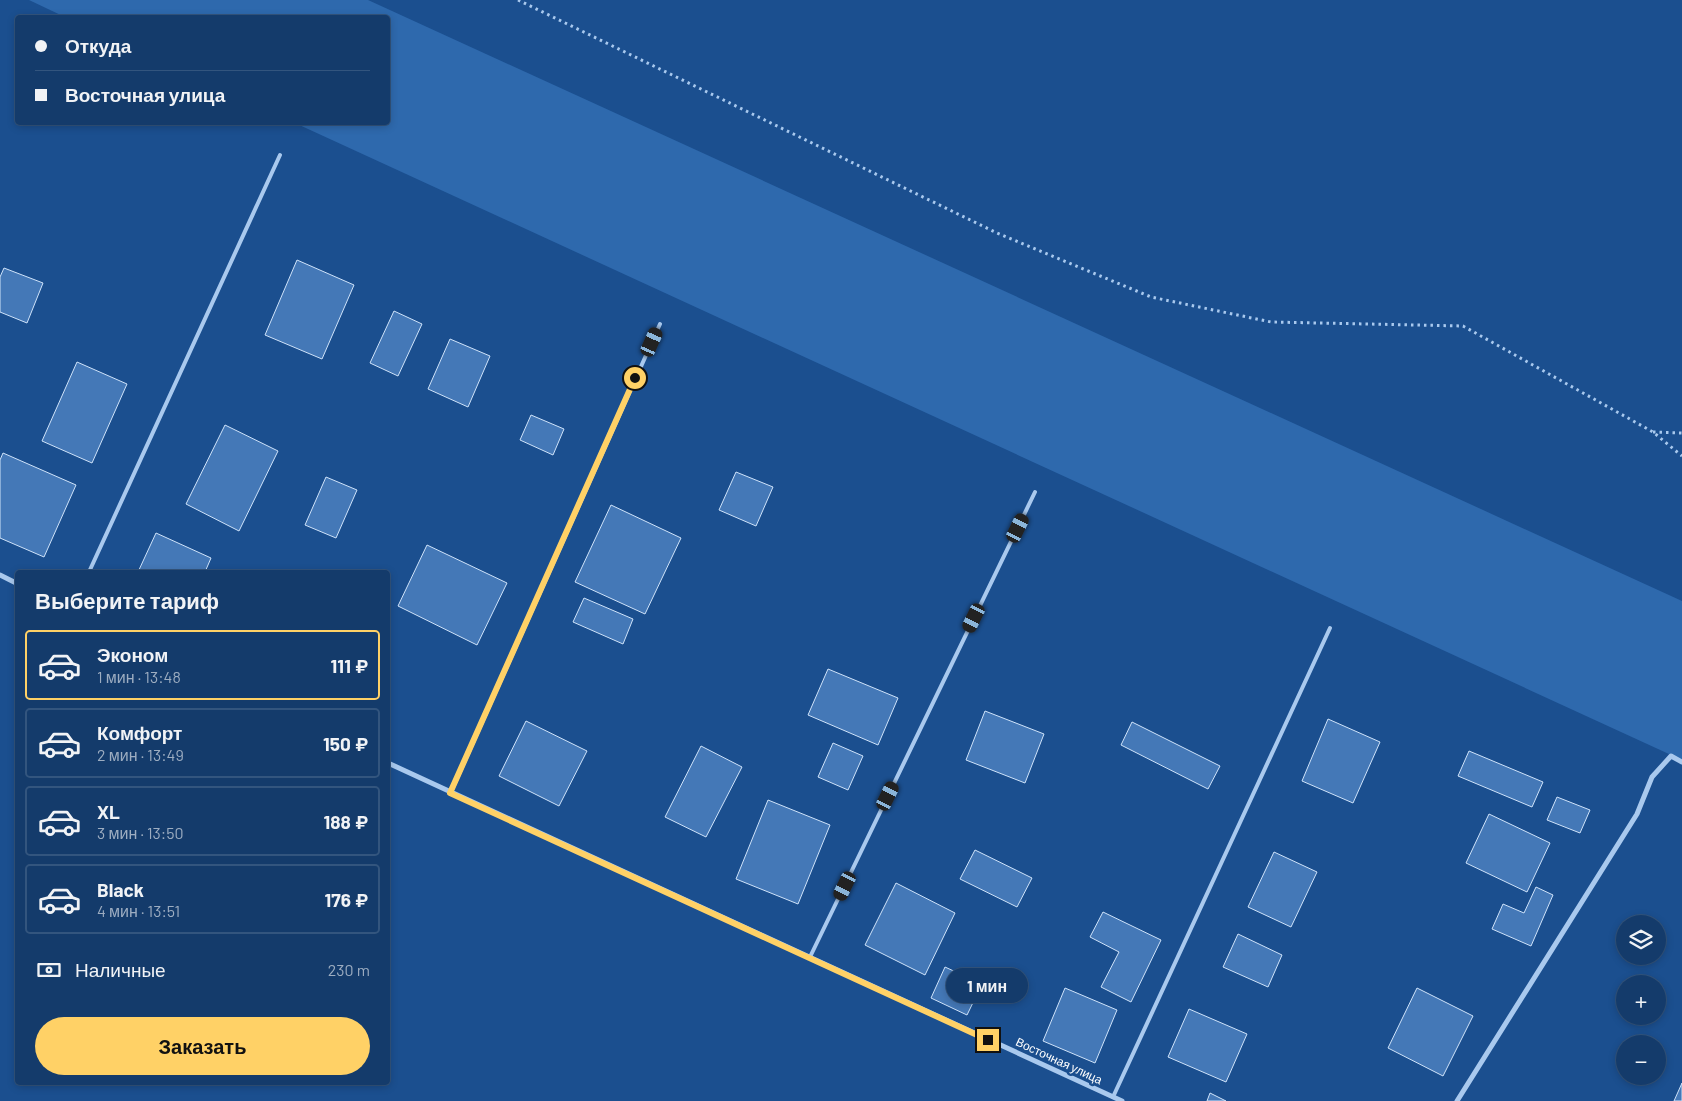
<!DOCTYPE html>
<html lang="ru">
<head>
<meta charset="utf-8">
<style>
  body { margin:0; font-family:Barlow,sans-serif; background:#214673; color:#f1f3f6; height:100vh; display:flex; flex-direction:column; font-size:19px; white-space:nowrap }
  * { box-sizing:border-box; margin:0 }
  p { font-size:16px; color:#9dadc1 }
  .icon { flex:none; width:28px; height:28px; fill:none; stroke:currentColor; stroke-width:2; stroke-linecap:round; stroke-linejoin:round }
  .map { position:relative; flex:1; overflow:hidden }
  .drawer { position:absolute; left:15px; top:570px; width:375px; height:515px; display:flex; flex-direction:column; background:#143b6b; border-radius:5px; box-shadow:0 2px 8px #0003,0 0 0 1px #33557e }
  .drawer>* { flex:none }
  .guide { position:absolute; left:15px; top:15px; width:375px; height:110px; border-radius:5px; box-shadow:0 2px 8px #0003,0 0 0 1px #33557e; display:grid; align-content:center; height:110px; padding:0 20px; background:#143b6b }
  .buttons { position:absolute; left:1616px; top:915px; display:grid; gap:10px }
  .buttons a { display:grid; place-items:center; width:50px; height:50px; border-radius:50%; background:#143b6b; box-shadow:0 2px 8px #0003,0 0 0 1px #33557e; font-size:25px }
  .end { position:absolute; width:22px; height:22px; margin:-11px; border:6px solid #ffd166; background:#111; box-shadow:0 0 0 2px #111 }
  .from { border-radius:50% }
  .bubble { position:absolute; height:35px; border-radius:18px; background:#143b6b; box-shadow:0 2px 8px #0003,0 0 0 1px #33557e; font-size:16px; font-weight:700; line-height:35px; text-align:center }
  .car { position:absolute; width:15px; height:30px; margin:-15px -8px; border-radius:6px; box-shadow:0 0 4px 1px #0007; background:linear-gradient(#222 24%,#8ab4d8 0 40%,#222 0 76%,#8ab4d8 0 86%,#222 0) }
  .guide b { display:flex; align-items:center; gap:18px; height:48px; font-size:19px }
  .guide b+b { border-top:1px solid #33557e }
  .guide i { width:12px; height:12px; background:#f1f3f6 }
  ul { padding:0; list-style:none }
  li { display:flex; align-items:center; gap:15px; height:70px; margin:0 10px 8px; padding:0 10px; border:2px solid #33557e; border-radius:5px }
  li div { flex:1 }
  li b { display:block; font-size:19px }
  li em { font-style:normal; font-weight:700 }
  li.active { border-color:#ffd166 }
  li>.icon { width:45px; height:45px; stroke-width:1.5 }
  h2 { padding:0 20px; font-size:22px; line-height:60px }
  .pay { display:flex; align-items:center; gap:12px; height:55px; padding:0 20px; font-size:19px }
  .pay p { margin-inline-start:auto }
  .button { display:flex; gap:10px; margin-top:auto; padding:10px 20px }
  .button a { flex:1; height:58px; border-radius:30px; background:#ffd166; color:#111; font-size:20px; font-weight:700; line-height:58px; text-align:center }
  .map>svg:first-child { display:block }
  .green { fill:#2e69ad }
  .building { fill:#4478b7; stroke:#cfe3fa }
  .lines { fill:none; stroke-linecap:round; stroke-linejoin:round }
  .path { stroke:#a9c9ee; stroke-width:3; stroke-dasharray:2.5 4; stroke-linecap:butt }
  .service { stroke:#a9c9ee; stroke-width:4 }
  .minor { stroke:#a9c9ee; stroke-width:5 }
  .route { stroke:#ffd166; stroke-width:6 }
  .labels { text-anchor:middle; stroke-width:5; stroke-linejoin:round; paint-order:stroke }
  .street-label { font-size:12px; fill:#fff; stroke:#1b4f8f }
</style>
</head>
<body>
<div class="map">
<svg width="1682" height="1101" viewBox="0 0 1682 1101">
  <rect width="100%" height="100%" fill="#1b4f8f"/>
  <path class="green" d="M29,0H368L1682,601V760L295,123L388,122V18H67Z"/>
  <path class="building" d="M297,260L354,285L322,359L265,335Z
    M4,268L43,283L27,323L0,312V277Z
    M394,311L422,324L398,376L370,363Z
    M450,339L490,356L468,407L428,389Z
    M77,362L127,384L92,463L42,441Z
    M531,415L564,429L553,455L520,440Z
    M225,425L278,451L239,531L186,504Z
    M3,453L76,485L44,557L0,538V460Z
    M736,472L773,487L756,526L719,510Z
    M326,477L357,490L336,538L305,525Z
    M611,505L681,538L645,614L575,582Z
    M156,533L211,558L205,572H138Z
    M427,545L507,583L477,645L398,606Z
    M584,598L633,619L623,644L573,622Z
    M828,669L898,698L878,745L808,715Z
    M985,711L1044,734L1025,783L966,760Z
    M1328,719L1380,742L1353,803L1302,781Z
    M526,721L587,751L559,806L499,776Z
    M1132,722L1220,766L1208,789L1121,745Z
    M833,743L863,756L848,790L818,777Z
    M701,746L742,767L706,837L665,817Z
    M1469,751L1543,782L1532,807L1458,776Z
    M1557,797L1590,810L1580,833L1547,820Z
    M768,800L830,825L798,904L736,879Z
    M1489,814L1550,843L1527,892L1466,863Z
    M975,850L1032,878L1017,907L960,879Z
    M1274,852L1317,872L1291,927L1248,907Z
    M896,883L955,913L925,975L865,945Z
    M1536,887L1553,895L1531,946L1492,929L1503,904L1524,913Z
    M1103,912L1161,940L1131,1002L1101,987L1119,952L1090,937Z
    M1238,934L1282,955L1268,987L1223,967Z
    M945,967L982,984L967,1015L931,998Z
    M1065,988L1117,1010L1095,1063L1043,1041Z
    M1417,988L1473,1016L1443,1076L1388,1048Z
    M1189,1009L1247,1034L1226,1082L1168,1057Z
    M1682,1083V1101H1674Z
    M1210,1093L1226,1101H1207Z"/>
  <g class="lines">
    <path class="path" d="M518,0L997,233L1151,297L1271,322L1463,326L1653,432L1682,456
      M1653,432L1682,433"/>
    <path class="service" d="M89,572L280,155
      M451,792L660,324
      M810,957L1035,492
      M1113,1097L1330,628"/>
    <path class="minor" d="M0,575L18,584
      M388,763L1122,1101
      M1457,1101L1637,814L1652,777L1671,756L1682,762"/>
  </g>
  <g class="lines">
    <path class="route" d="M635,378L450,793L988,1040"/>
  </g>
  <g class="labels">
    <g class="street-label">
      <text transform="translate(1059 1061) rotate(25)" y="4">Восточная улица</text>
    </g>
  </g>
</svg>
<div class="buttons">
<a><svg class="icon" aria-label="layers" viewBox="0 0 24 24"><path d="M12 4l9 5-9 5-9-5zM3 14l9 5 9-5"/></svg></a>
<a>+</a>
<a>−</a>
</div>
<i class="end from" style="left:635px;top:378px"></i>
<i class="end" style="left:988px;top:1040px"></i>
<div class="bubble" style="left:946px;top:968px;width:82px">1 мин</div>
<i class="car" style="left:652px;top:342px;rotate:24deg"></i>
<i class="car" style="left:1018px;top:528px;rotate:26deg"></i>
<i class="car" style="left:974px;top:618px;rotate:206deg"></i>
<i class="car" style="left:888px;top:796px;rotate:26deg"></i>
<i class="car" style="left:845px;top:886px;rotate:206deg"></i>
<div class="guide">
<b><i class="from"></i>Откуда</b>
<b><i></i>Восточная улица</b>
</div>
<section class="drawer">
<h2>Выберите тариф</h2>
<ul>
<li class="active"><svg class="icon" aria-label="car" viewBox="0 0 24 24"><path d="M5 17H2v-5l4-1 3-4h7l3 4 3 1v5h-3M9 17h6M6 11h13"/><circle cx="7" cy="17" r="2"/><circle cx="17" cy="17" r="2"/></svg><div><b>Эконом</b><p>1 мин · 13:48</p></div><em>111 ₽</em></li>
<li><svg class="icon" aria-label="car" viewBox="0 0 24 24"><path d="M5 17H2v-5l4-1 3-4h7l3 4 3 1v5h-3M9 17h6M6 11h13"/><circle cx="7" cy="17" r="2"/><circle cx="17" cy="17" r="2"/></svg><div><b>Комфорт</b><p>2 мин · 13:49</p></div><em>150 ₽</em></li>
<li><svg class="icon" aria-label="car" viewBox="0 0 24 24"><path d="M5 17H2v-5l4-1 3-4h7l3 4 3 1v5h-3M9 17h6M6 11h13"/><circle cx="7" cy="17" r="2"/><circle cx="17" cy="17" r="2"/></svg><div><b>XL</b><p>3 мин · 13:50</p></div><em>188 ₽</em></li>
<li><svg class="icon" aria-label="car" viewBox="0 0 24 24"><path d="M5 17H2v-5l4-1 3-4h7l3 4 3 1v5h-3M9 17h6M6 11h13"/><circle cx="7" cy="17" r="2"/><circle cx="17" cy="17" r="2"/></svg><div><b>Black</b><p>4 мин · 13:51</p></div><em>176 ₽</em></li>
</ul>
<div class="pay"><svg class="icon" aria-label="cash" viewBox="0 0 24 24"><path d="M3 7h18v10H3z"/><circle cx="12" cy="12" r="2"/></svg>Наличные<p>230 m</p></div>
<div class="button"><a>Заказать</a></div>
</section>
</div>
</body>
</html>
